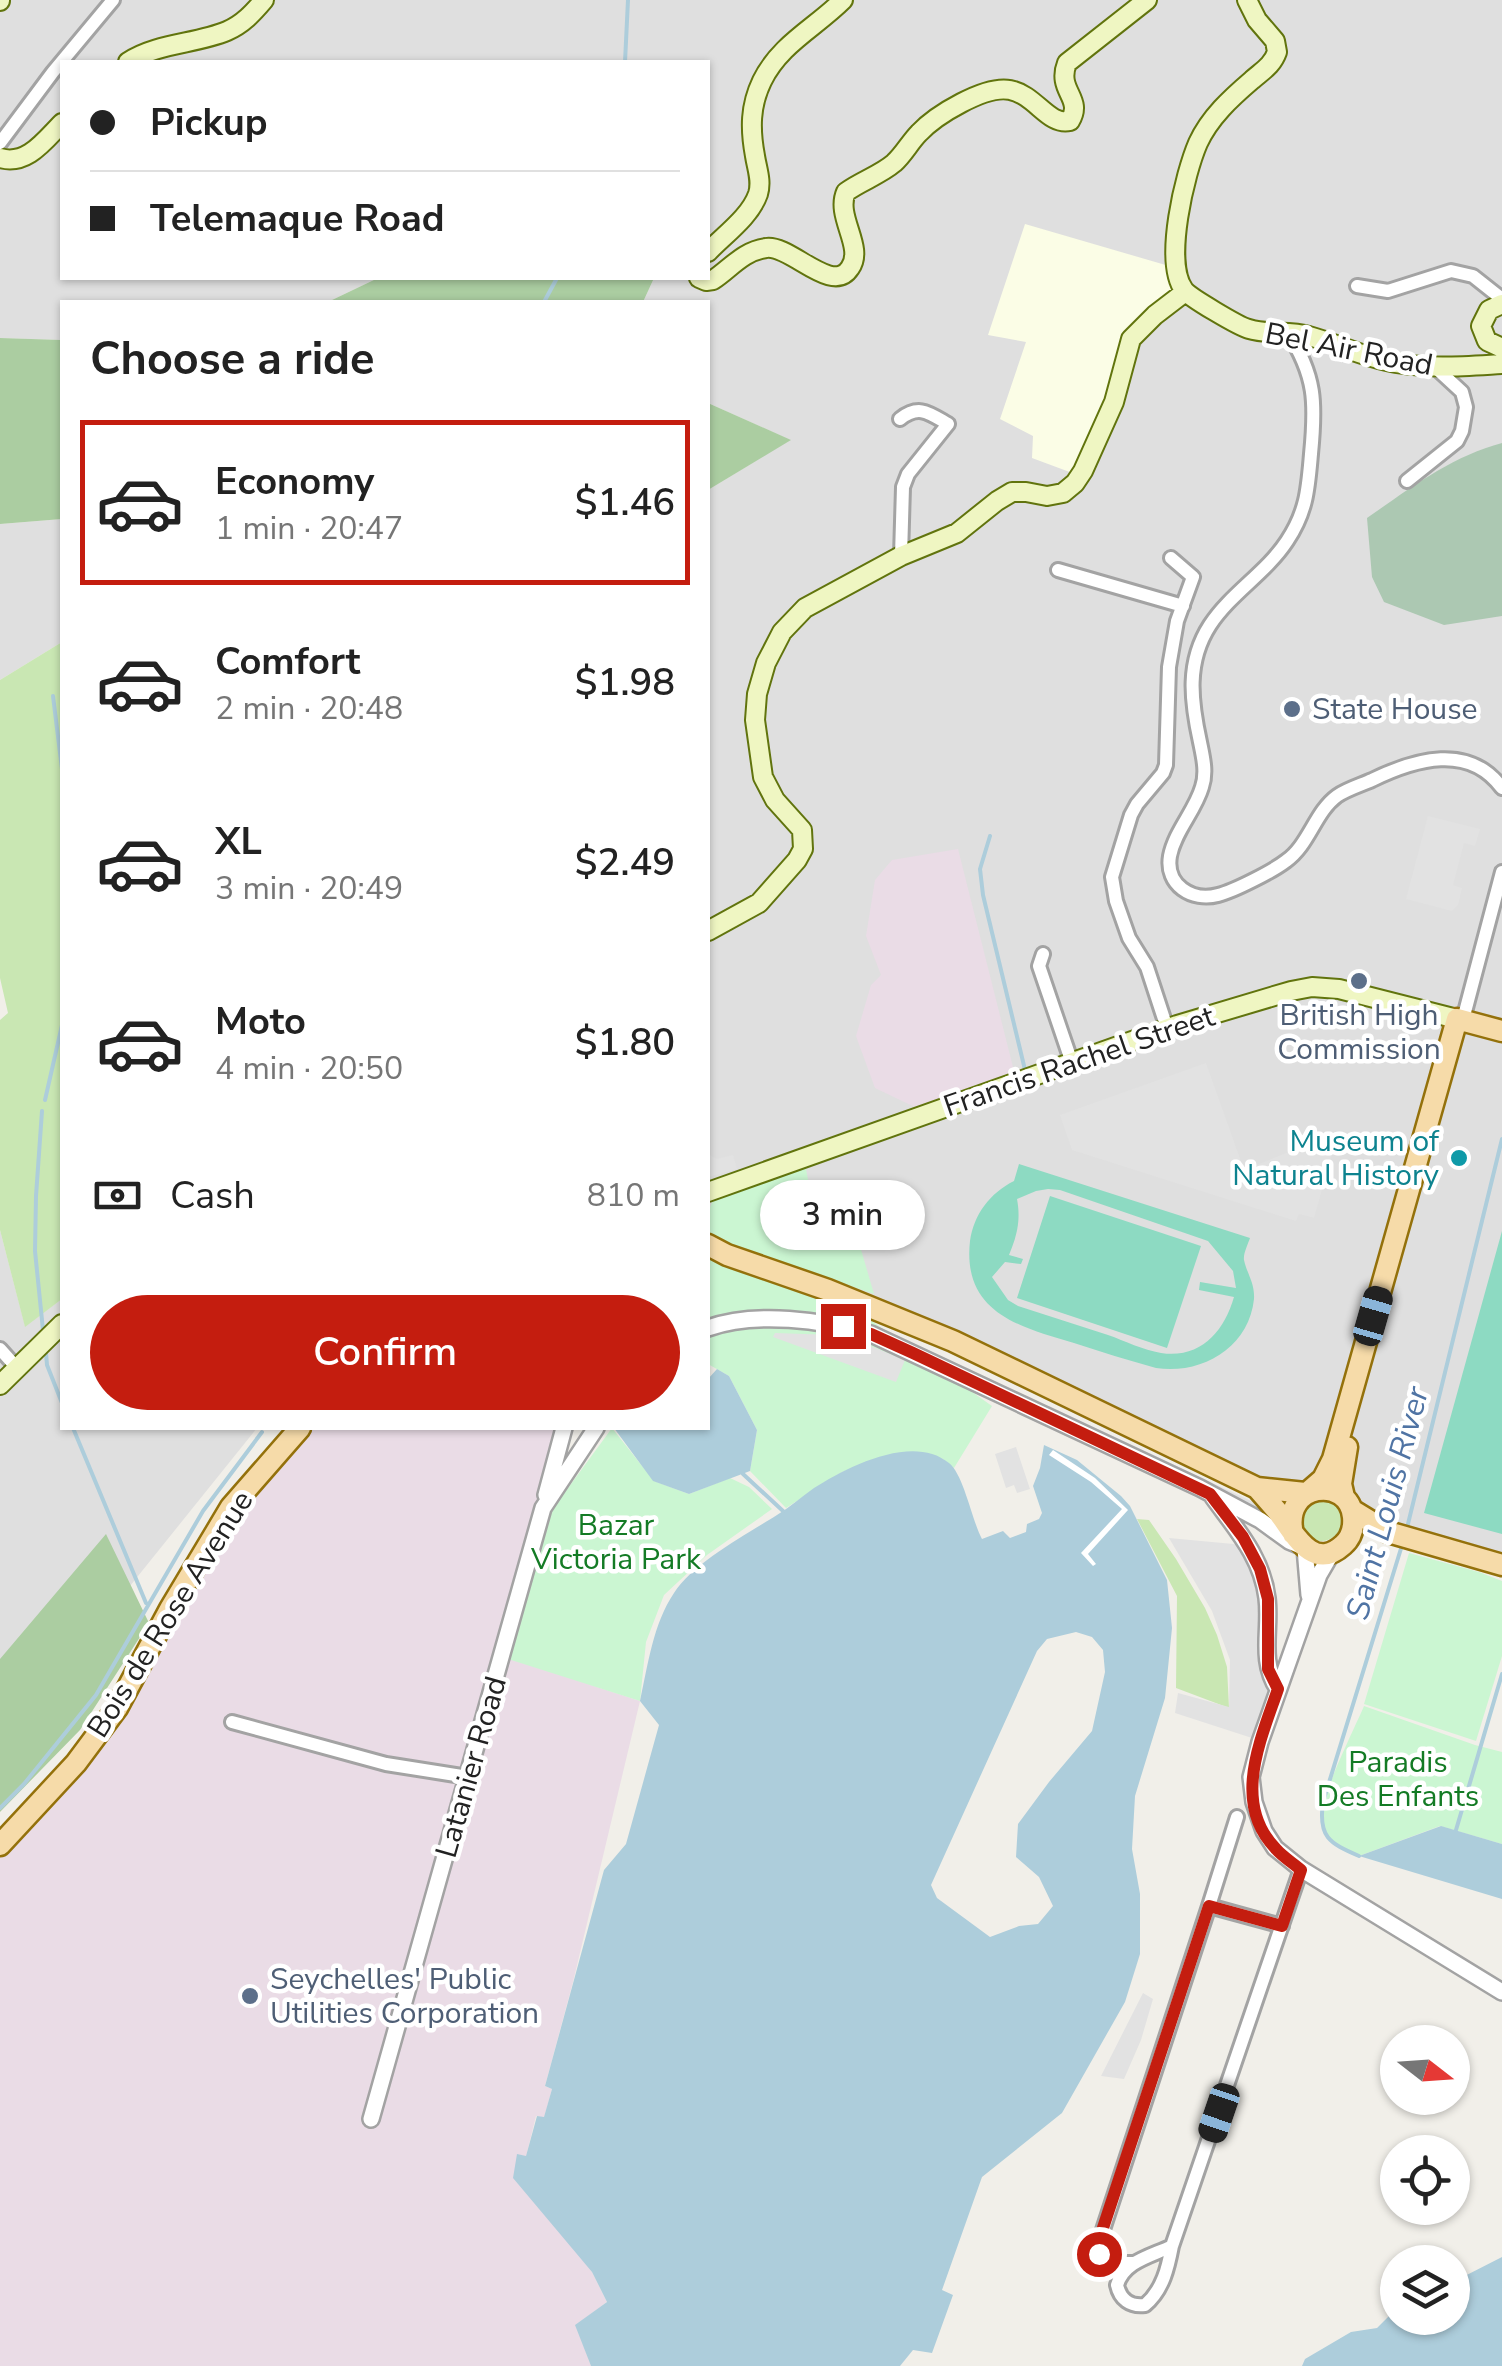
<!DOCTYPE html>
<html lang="en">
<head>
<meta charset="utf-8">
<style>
  body { margin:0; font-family:"Nunito Sans",sans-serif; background:#f2f2f2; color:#222; height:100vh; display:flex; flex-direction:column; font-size:38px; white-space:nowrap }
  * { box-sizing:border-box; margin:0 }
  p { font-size:32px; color:#767676 }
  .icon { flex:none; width:55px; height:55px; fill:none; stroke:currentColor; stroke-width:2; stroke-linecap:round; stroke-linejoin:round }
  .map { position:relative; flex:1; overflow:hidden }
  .side { position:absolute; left:60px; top:300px; width:650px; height:1130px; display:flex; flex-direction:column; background:#fff; border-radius:0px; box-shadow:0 2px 8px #0004 }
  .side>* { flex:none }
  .guide { position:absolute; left:60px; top:60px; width:650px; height:220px; border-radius:0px; box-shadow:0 2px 8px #0004; display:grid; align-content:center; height:220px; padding:0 30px; background:#fff }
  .needle { width:65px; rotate:107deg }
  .controls { position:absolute; left:1380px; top:2025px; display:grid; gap:20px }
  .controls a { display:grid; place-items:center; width:90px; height:90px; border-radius:50%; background:#fff; box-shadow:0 2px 8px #0004; font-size:50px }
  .end { position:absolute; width:45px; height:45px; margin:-22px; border:12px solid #c41d0f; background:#fff; box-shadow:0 0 0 5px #fff }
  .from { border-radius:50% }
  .bubble { position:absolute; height:70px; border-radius:35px; background:#fff; box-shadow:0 2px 8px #0004; font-size:32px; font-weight:600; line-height:70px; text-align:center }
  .car { position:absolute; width:30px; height:60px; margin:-30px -15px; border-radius:12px; box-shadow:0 0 8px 2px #0007; background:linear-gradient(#222 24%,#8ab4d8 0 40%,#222 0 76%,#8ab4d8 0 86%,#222 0) }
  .guide b { display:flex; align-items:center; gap:35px; height:95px; font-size:38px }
  .guide b+b { border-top:2px solid #e0e0e0 }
  .guide i { width:25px; height:25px; background:#222 }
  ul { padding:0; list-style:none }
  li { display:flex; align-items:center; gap:30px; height:165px; margin:0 20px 15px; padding:0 10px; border:5px solid transparent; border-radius:0px }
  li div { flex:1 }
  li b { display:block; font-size:38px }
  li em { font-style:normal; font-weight:600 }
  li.current { border-color:#c41d0f }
  li>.icon { width:90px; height:90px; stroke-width:1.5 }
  h2 { padding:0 30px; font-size:45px; line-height:120px }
  .pay { display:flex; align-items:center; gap:25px; height:110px; padding:0 30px; font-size:38px }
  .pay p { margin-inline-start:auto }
  .action { display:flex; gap:20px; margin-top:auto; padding:20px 30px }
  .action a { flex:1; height:115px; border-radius:60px; background:#c41d0f; color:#fff; font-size:40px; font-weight:600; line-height:115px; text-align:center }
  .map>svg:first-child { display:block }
  .residential { fill:#dfdfdf }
  .industrial { fill:#eadce6 }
  .education { fill:#fbfde6 }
  .grass { fill:#c9e7b3 }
  .forest { fill:#abcda1 }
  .cemetery { fill:#acc8b2 }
  .park { fill:#cbf6d2 }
  .pitch { fill:#8ddac2; fill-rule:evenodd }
  .parking { fill:#e2e2e2 }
  .water { fill:#adcddb; fill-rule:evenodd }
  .pier { fill:#fff }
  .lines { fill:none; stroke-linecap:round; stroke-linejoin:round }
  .stream { stroke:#adcddb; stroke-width:4 }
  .minor-casing { stroke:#a3a3a3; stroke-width:18 }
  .tertiary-casing { stroke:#a3a3a3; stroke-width:20 }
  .secondary-casing { stroke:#61740d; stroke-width:22 }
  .primary-casing { stroke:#94710b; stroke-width:25 }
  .minor { stroke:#fff; stroke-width:12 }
  .tertiary { stroke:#fff; stroke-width:15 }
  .secondary { stroke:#eff6c2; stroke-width:18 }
  .primary { stroke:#f6dba9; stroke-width:20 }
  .route { stroke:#c41d0f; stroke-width:12 }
  .service-dot { fill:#5c6f8a; stroke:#fff; stroke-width:4 }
  .culture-dot { fill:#0f9aa8; stroke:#fff; stroke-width:4 }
  .labels { text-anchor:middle; stroke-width:9; stroke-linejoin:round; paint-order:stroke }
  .street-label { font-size:30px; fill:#222; stroke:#fff }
  .service-label { font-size:30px; fill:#4e5e75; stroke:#fff; text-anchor:start }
  .culture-label { font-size:30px; fill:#0d838f; stroke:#fff; text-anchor:end }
  .park-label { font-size:30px; fill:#147b25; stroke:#fff }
  .water-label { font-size:32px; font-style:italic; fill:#5074a4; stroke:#fff }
</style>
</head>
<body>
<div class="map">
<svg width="1502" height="2366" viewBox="0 0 1502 2366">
  <rect width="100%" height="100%" fill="#f1efe9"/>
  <path class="residential" d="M0,0H1502V1573L1316,1514L968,1346L708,1246V490L790,440L708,403V302H643L654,278H708V62H62V278H378L332,300L316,302H62V340L0,338Z
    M62,519V642L0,680V524Z
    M0,1230L25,1326L62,1299V1428H257L130,1586L106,1535L0,1665Z"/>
  <path class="industrial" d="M958,849L1015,1075L921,1110L875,1088L856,1036L871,985L881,975L866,936L875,880L892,860Z
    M311,1428H557L537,1500L549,1514L591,1685L640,1701L573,1982L545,2086L552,2089L544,2118L536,2116L526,2157L518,2155L592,2272L607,2302L576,2325L591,2366H0V1854L175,1611L238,1511Z"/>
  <path class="education" d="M1025,224L1169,266L1178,292L1139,327L1115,376L1075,474L1032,458L1033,436L1000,419L1026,342L988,335Z"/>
  <path class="grass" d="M62,642V1299L25,1327L0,1230V1020L8,1013L0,978V680Z
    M1300 1520a21 21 0 1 1 42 0a21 21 0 1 1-42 0Z
    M1137,1519L1149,1520L1176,1559L1205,1608L1217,1635L1227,1667L1229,1708L1176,1688L1177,1596Z"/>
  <path class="forest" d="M378,278H654L643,302H316L332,300Z
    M0,338L62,340V519L0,524Z
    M708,403L791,440L708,490Z
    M106,1534L149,1623L80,1730L0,1812V1659Z"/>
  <path class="cemetery" d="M1502,443V616L1444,625L1384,602L1372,577L1367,518C1409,489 1452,456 1502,443Z"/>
  <path class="park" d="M804,1159L814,1210L824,1232L853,1222L874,1294L708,1237V1212L713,1200Z
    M727,1255L828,1290L992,1406L954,1468L943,1459L920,1452L842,1472L786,1508L750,1471L757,1430L729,1376L708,1364V1260Z
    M612,1428L654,1481L689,1494L730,1478L749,1487L772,1509L707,1555L664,1595L646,1642L640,1701L508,1659L549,1514Z
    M1409,1553L1479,1572L1502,1581V1656L1476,1741L1364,1704Z
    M1364,1706L1475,1745L1502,1752V1844L1440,1826L1359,1856C1342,1849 1330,1845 1322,1827C1314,1807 1355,1728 1364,1706Z"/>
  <path class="pitch" d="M1019,1164L1250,1238C1248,1244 1243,1254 1244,1260C1247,1274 1255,1283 1254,1299C1249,1348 1201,1375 1156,1368C1128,1360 1101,1352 1074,1343C1020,1327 962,1313 970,1241C974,1214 990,1193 1014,1181ZM1048,1189L1060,1190L1208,1241L1233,1271L1236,1288L1200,1282L1199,1290L1234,1297C1224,1332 1200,1359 1161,1353C1143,1350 1125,1341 1108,1335C1078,1325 1048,1316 1018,1306L1008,1300L992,1277L1005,1262L1021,1264L1023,1259L1009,1255C1017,1236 1021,1220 1017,1199L1036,1191Z
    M1050,1196L1201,1246L1167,1348L1017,1298Z
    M1502,1231V1534L1424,1513Z"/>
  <path class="parking" d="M1428,816L1480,829L1475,846L1464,843L1453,885L1462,888L1458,905L1452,911L1406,899Z
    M1206,1063L1244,1170L1331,1135L1335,1143L1314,1218L1299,1214L1296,1221L1072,1150L1060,1115Z
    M708,1154L717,1159L733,1155L737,1169L708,1177Z
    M775,1333L834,1335L851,1338L905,1360L896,1382L773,1337Z
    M1049,1406L1266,1508L1260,1520L1044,1416Z
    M1016,1447L1030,1489L1017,1493L1014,1485L1006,1488L995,1454Z
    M1169,1538L1244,1545L1261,1590L1273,1689L1260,1727L1252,1738L1175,1713L1178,1693L1229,1707L1230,1660L1212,1611Z
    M1143,1993L1153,1999L1141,2040L1124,2079L1101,2076Z"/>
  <path class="water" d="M717,1369L729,1376L757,1430L750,1471L689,1494L653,1481L614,1428H708V1379Z
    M1044,1445L1077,1460L1121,1496L1130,1506L1167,1580L1172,1628L1165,1698L1135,1796L1132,1849L1140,1894V1954L1125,2002L1062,2113L982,2177L942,2290L953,2295L932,2353L913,2350L900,2366H591L575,2325L607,2302L592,2272L513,2178L517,2154L526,2156L537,2116L544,2117L552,2089L545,2086L604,1870L626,1844L659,1725L640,1701C648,1665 653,1624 674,1593C693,1563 747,1534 777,1515C790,1507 801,1497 814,1488C847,1467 913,1433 949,1463C964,1475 972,1521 982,1539L1003,1531L1010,1538L1026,1532L1027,1524L1039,1519L1042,1513L1033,1486L1040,1468ZM1076,1632L1092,1637L1103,1650L1105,1672L1092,1731L1049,1782L1018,1824L1016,1857L1039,1877L1053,1906L1038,1924L1019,1926L990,1937L937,1898L931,1885L1037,1651L1047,1639Z
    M1441,1826L1502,1844V1899L1359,1856Z
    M1502,2257V2366H1302L1305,2359L1351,2332L1377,2328L1391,2314L1397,2310L1398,2318H1452L1453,2282Z"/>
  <path class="pier" d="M1053,1450L1095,1478L1128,1510L1088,1554L1096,1564L1093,1566L1081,1553L1122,1509L1091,1482L1049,1455Z"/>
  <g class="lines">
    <path class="stream" d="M625,62L628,0
      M544,302L557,278
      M53,696L62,769
      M990,836L980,869L983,895L1026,1074
      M45,1100L62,1025
      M42,1111L36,1196L35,1251L43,1330
      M46,1353L47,1365L62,1403
      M73,1428L146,1603
      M743,1474L783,1511
      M1407,1528L1502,1139
      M0,1808L24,1784L96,1695L203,1511L262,1432
      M1456,1830L1502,1674
      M1359,1856C1329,1843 1318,1837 1323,1802L1403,1542"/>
    <g class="minor-casing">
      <path id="minor" d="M0,143L53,72L113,0
        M1357,286L1388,291L1451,271L1473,276L1502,299
        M1287,331C1316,376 1316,403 1311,454C1308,488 1307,511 1287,541C1266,573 1231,593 1210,625C1186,662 1191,701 1200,742C1203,757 1207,772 1202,787C1195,811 1175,831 1170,856C1165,885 1192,902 1218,895C1234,891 1273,871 1286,861C1309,845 1315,812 1337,796C1347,789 1361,785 1372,780C1415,759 1469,743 1502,788
        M900,419C919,404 929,413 948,424L908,474L903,487L901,556
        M1407,481L1457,441L1462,431L1466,407L1462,392L1436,368
        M1058,570L1183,606
        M1043,954L1039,966L1072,1063
        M1465,1012L1502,872
        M1167,1028L1147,967L1129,938L1116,901L1112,877L1131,815L1137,804L1163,773L1166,765L1169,667L1177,621L1193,577L1171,558
        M0,1349L17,1368
        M232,1722L386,1764L468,1777
        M1209,1906L1237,1817
        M1172,2246C1152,2256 1124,2261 1117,2285C1120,2299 1130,2307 1145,2305C1163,2290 1168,2267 1172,2246L1301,1869
        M1133,2263H1121L1099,2254L1098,2245L1209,1906L1282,1926"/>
    </g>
    <g class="tertiary-casing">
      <path id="tertiary" d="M708,1328C756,1311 822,1320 871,1334L1200,1488L1260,1520L1289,1541L1301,1546
        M546,1495L564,1428
        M1213,1497C1236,1529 1262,1557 1267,1598C1271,1630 1259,1660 1278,1689
        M1305,1548L1309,1595
        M1333,1551L1319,1575L1260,1742L1251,1777L1254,1802L1264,1831L1275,1848L1301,1869L1502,1992
        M371,2119L543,1508L596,1428"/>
    </g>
    <g class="secondary-casing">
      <path id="secondary" d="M1247,0L1257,20L1275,41L1277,52C1272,66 1262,71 1252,80C1231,98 1210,117 1198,143C1185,173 1163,262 1184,290C1189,297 1240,327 1249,329C1268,335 1289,330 1309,336C1338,344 1365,358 1396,363C1431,369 1466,366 1502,364
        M0,1V0
        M128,62C157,43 196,44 227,31C243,24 253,13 264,0
        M0,158C27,166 45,140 62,123
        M708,252C724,235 750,217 758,194C762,181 757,169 755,156C750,129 750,106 762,81C780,44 815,28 843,0
        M699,278L706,281L713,280C730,269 743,251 766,248C790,244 832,296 850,268C865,247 835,217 846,192C861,181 880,175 894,163C904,154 910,142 919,133C936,115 985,85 1010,90C1036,95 1048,126 1070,121C1084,98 1056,91 1067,63L1147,0
        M1502,304L1489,310L1481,326L1487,341L1502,348
        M708,931L759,903L797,860L803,849L802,830L775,800L763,777L755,720L757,694L766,663L782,632L805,608L901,556L957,533L997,501L1012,492H1026L1047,496L1063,493L1075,483L1083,471L1114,402L1131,339L1155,315L1185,292
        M708,1192L1177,1025L1291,991L1312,987L1339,989L1457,1019
        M0,1385L62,1324"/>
    </g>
    <g class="primary-casing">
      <path id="primary" d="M708,1245L727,1255L828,1290L953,1341L1257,1488L1305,1493
        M1257,1488C1264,1496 1271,1504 1278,1512C1293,1531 1312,1573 1343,1545C1351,1538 1354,1528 1353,1517C1349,1475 1281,1482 1293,1534
        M1308,1492L1323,1479L1333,1459L1457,1019L1502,1031
        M1344,1497L1341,1484L1347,1447
        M1352,1510L1388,1532L1502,1565
        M0,1845L76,1763L117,1708L170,1609L231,1507L300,1428"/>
    </g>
    <use href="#minor" class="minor"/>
    <use href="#tertiary" class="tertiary"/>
    <use href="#secondary" class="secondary"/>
    <use href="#primary" class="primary"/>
  </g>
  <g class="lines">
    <path class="route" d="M843,1326L871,1334L913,1353L1210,1494L1243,1537L1260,1569L1268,1599V1669L1278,1689C1261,1739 1231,1803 1276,1849C1283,1857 1293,1863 1301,1870L1282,1926L1209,1906L1101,2234L1098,2245L1099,2254"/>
  </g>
  <g class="service-dot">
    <circle cx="1292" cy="709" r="10"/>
    <circle cx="1359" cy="981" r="10"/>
    <circle cx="250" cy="1996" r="10"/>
  </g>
  <circle class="culture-dot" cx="1459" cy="1158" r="10"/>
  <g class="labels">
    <g class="street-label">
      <text transform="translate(1349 349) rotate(11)" y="10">Bel Air Road</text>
      <text transform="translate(1079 1061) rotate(-19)" y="10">Francis Rachel Street</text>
      <text transform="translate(170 1614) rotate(-58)" y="10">Bois de Rose Avenue</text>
      <text transform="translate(471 1767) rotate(-74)" y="10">Latanier Road</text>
    </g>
    <g class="service-label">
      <text x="1312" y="719">State House</text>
      <text x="1359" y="1025" text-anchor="middle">British High<tspan x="1359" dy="34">Commission</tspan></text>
      <text x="270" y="1989">Seychelles' Public<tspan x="270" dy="34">Utilities Corporation</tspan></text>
    </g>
    <g class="culture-label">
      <text x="1439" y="1151">Museum of<tspan x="1439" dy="34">Natural History</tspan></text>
    </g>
    <g class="park-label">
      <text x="616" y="1535">Bazar<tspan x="616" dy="34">Victoria Park</tspan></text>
      <text x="1398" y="1772">Paradis<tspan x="1398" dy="34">Des Enfants</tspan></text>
    </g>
    <g class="water-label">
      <text transform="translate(1387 1503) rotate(-75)" y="11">Saint Louis River</text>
    </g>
  </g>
</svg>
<div class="controls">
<a><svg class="needle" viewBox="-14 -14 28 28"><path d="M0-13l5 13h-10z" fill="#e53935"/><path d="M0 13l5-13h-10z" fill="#767676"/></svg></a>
<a><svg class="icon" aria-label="locate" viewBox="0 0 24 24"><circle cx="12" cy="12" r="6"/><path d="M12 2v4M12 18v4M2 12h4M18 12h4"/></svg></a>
<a><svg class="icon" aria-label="layers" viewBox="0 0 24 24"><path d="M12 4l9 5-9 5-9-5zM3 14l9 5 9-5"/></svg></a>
</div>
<i class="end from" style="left:1099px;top:2254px"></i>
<i class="end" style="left:843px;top:1326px"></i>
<div class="bubble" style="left:760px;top:1180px;width:165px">3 min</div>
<i class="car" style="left:1373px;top:1316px;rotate:16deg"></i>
<i class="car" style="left:1219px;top:2113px;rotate:199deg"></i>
<div class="guide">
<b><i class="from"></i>Pickup</b>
<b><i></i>Telemaque Road</b>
</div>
<section class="side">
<h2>Choose a ride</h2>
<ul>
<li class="current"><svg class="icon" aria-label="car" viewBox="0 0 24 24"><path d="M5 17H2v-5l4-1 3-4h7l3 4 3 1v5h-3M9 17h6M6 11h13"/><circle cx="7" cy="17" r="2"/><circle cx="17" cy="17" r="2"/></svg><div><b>Economy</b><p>1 min · 20:47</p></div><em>$1.46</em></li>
<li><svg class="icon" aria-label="car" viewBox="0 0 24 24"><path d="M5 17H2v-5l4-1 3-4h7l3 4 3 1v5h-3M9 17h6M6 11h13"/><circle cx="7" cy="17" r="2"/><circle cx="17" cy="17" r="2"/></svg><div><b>Comfort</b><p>2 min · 20:48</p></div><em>$1.98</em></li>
<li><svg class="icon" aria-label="car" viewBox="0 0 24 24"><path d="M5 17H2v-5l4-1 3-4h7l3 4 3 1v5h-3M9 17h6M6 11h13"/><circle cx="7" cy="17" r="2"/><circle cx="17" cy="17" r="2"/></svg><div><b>XL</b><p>3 min · 20:49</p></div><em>$2.49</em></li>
<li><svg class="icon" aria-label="car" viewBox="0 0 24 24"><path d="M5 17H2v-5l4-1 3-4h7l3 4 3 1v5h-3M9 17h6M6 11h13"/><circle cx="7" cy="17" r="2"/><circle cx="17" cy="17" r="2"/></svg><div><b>Moto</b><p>4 min · 20:50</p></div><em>$1.80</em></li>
</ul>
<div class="pay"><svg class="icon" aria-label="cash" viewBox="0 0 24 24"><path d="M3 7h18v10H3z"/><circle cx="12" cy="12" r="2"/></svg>Cash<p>810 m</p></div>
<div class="action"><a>Confirm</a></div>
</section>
</div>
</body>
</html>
